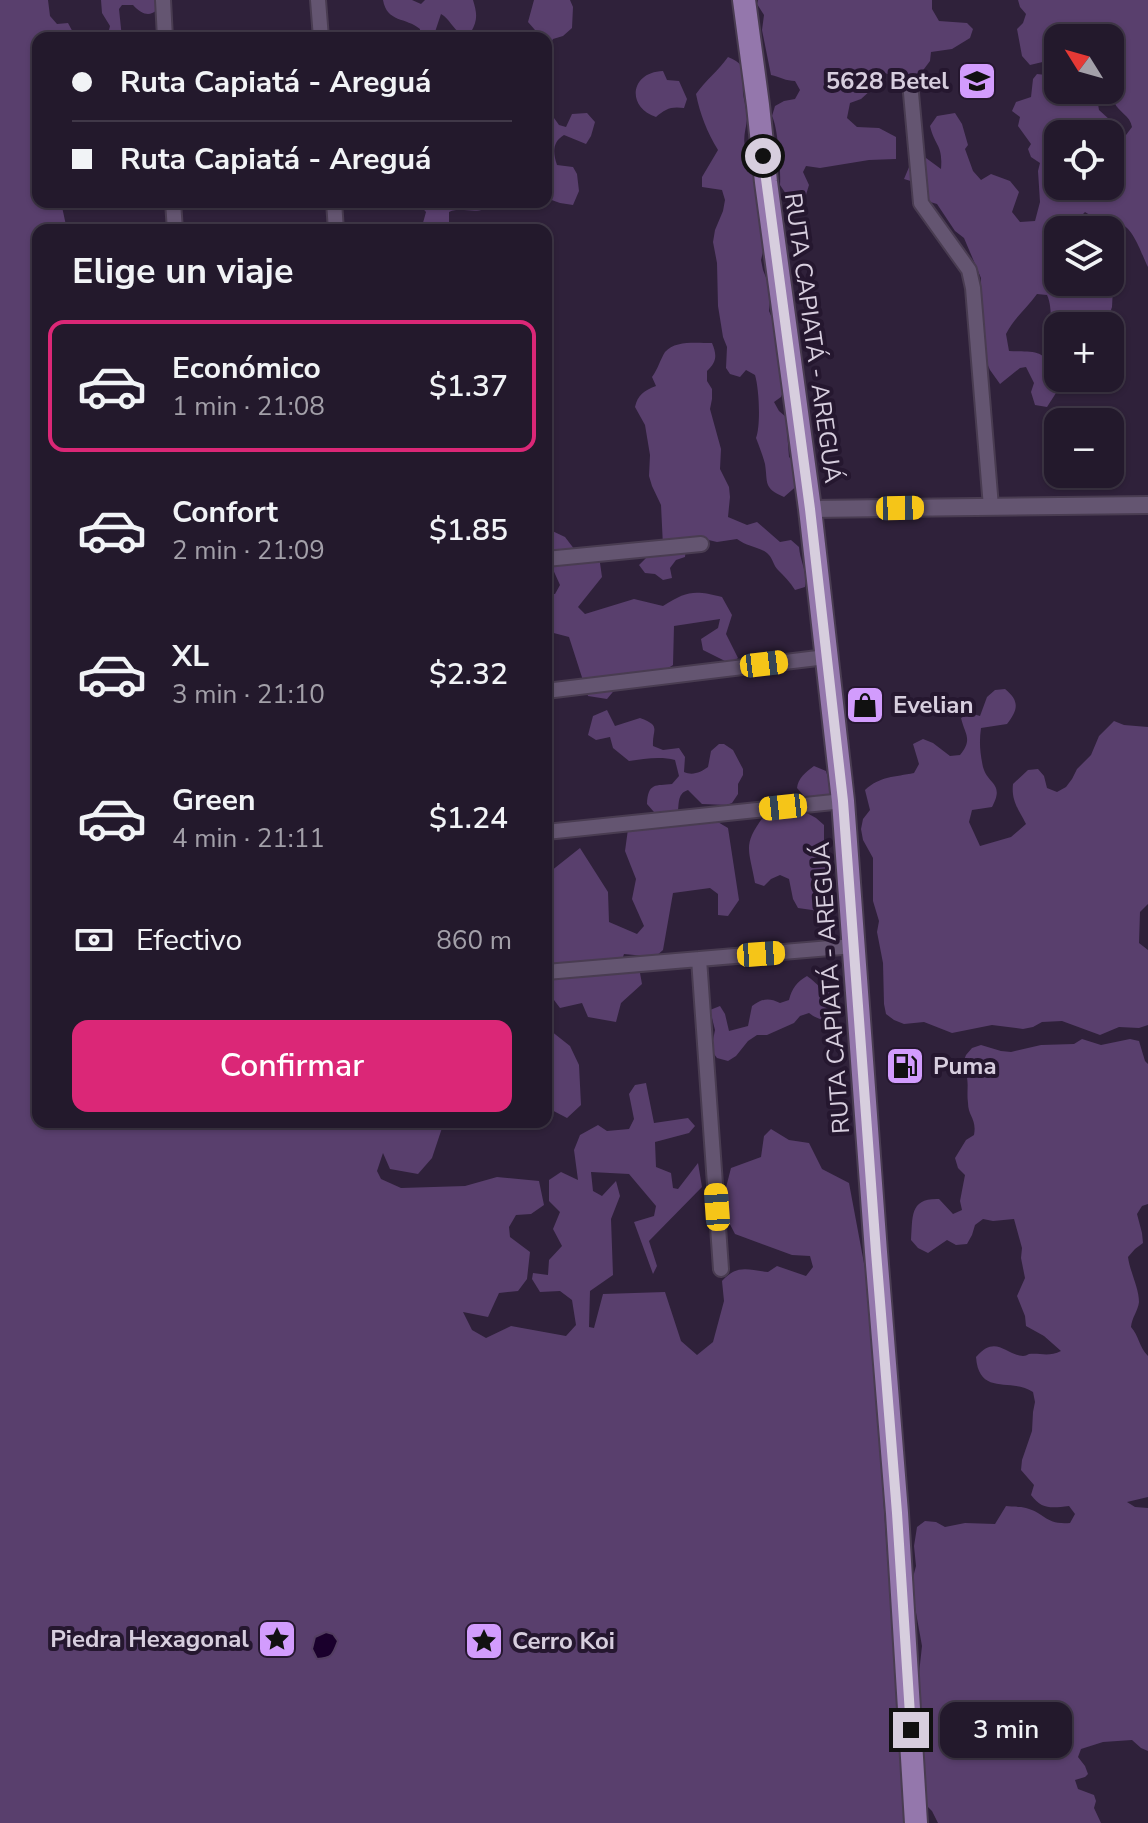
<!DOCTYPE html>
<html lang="es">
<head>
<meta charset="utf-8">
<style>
  body { margin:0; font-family:"Nunito Sans",sans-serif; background:#2b2234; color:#f1f3f6; height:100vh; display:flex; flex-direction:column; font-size:30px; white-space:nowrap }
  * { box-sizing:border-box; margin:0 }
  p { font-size:26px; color:#a3a0a9 }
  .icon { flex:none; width:44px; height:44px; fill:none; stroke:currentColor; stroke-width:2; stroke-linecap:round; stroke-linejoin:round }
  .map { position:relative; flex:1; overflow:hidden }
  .sheet { position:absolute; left:32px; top:224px; width:520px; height:904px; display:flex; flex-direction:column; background:#23192c; border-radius:16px; box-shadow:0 2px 6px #0004,0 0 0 2px #403848 }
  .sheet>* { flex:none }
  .top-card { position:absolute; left:32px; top:32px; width:520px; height:176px; border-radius:16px; box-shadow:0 2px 6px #0004,0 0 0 2px #403848; display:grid; align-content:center; height:176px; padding:0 40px; background:#23192c }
  .needle { width:52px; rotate:307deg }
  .buttons { position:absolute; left:1044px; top:24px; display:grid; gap:16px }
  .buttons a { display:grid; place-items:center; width:80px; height:80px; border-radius:16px; background:#23192c; box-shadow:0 2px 6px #0004,0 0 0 2px #403848; font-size:40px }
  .end { position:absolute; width:36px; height:36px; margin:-18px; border:10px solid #d7cede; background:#111; box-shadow:0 0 0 4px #111 }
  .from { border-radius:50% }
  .bubble { position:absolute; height:56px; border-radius:16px; background:#23192c; box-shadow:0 2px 6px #0004,0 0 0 2px #403848; font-size:26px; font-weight:600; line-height:56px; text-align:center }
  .car { position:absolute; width:24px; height:48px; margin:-24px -12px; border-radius:10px; box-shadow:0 0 6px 2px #0007; background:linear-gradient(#f5c518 24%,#345 0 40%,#f5c518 0 76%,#345 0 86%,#f5c518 0) }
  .top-card b { display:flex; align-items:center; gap:28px; height:76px; font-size:30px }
  .top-card b+b { border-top:2px solid #403848 }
  .top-card i { width:20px; height:20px; background:#f1f3f6 }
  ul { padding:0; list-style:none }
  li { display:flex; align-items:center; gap:24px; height:132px; margin:0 16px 12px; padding:0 24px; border:4px solid transparent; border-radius:16px }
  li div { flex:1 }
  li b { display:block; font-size:30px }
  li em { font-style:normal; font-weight:600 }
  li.current { border-color:#db2777 }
  li>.icon { width:72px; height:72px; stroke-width:1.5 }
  h2 { padding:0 40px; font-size:36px; line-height:96px }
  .pay { display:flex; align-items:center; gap:20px; height:88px; padding:0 40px; font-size:30px }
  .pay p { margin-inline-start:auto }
  .cta { display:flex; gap:16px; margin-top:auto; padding:16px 40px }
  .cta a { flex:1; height:92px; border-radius:16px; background:#db2777; color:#fff; font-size:32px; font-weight:600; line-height:92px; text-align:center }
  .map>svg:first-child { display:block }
  .green { fill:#593f6d; fill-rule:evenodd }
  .water { fill:#1a002c; stroke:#533e61; stroke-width:2 }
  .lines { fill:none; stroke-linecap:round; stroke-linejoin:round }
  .minor-casing { stroke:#493c51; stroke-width:18 }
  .tertiary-casing { stroke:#493c51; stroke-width:20 }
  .primary-casing { stroke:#493c51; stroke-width:26 }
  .minor { stroke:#645571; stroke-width:14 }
  .tertiary { stroke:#645571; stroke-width:16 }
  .primary { stroke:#9477ac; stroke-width:22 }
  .route { stroke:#d7cede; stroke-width:10 }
  .labels { text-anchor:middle; stroke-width:8; stroke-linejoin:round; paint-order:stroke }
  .poi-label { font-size:24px; font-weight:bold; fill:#d7cede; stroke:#25172f; text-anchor:start }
  .street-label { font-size:24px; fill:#d7cede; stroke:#25172f }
</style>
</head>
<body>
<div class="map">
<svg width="1148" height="1823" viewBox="0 0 1148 1823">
  <rect width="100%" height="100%" fill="#2f213a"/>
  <path class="green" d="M0,0H48L50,16L57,24L68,23L76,38H38V202H61L67,230H38V1122H444L432,1158L418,1174L390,1169L383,1153L377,1171L381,1179L401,1188L465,1186L497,1177L539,1181L544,1205L531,1214L516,1215L509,1227L510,1237L530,1252L527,1279L518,1291L499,1293L488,1317L463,1312L472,1330L486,1338L511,1326L566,1336L576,1325L572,1300L560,1291L540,1292L532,1279L533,1273L548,1275L549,1260L562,1246L553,1229L560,1212L549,1201V1180L561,1172L578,1180L574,1150L580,1135L598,1125L607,1131L629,1129L634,1119L629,1094L635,1085L646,1083L654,1123L688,1118L695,1126L689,1133L655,1142L656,1167L671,1173L673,1188L678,1189L698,1163L702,1187L649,1241L657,1266L653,1274L634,1222L654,1216L656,1206L629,1174L591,1172L593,1191L602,1196L616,1181L620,1196L611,1219L613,1275L590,1291L589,1327L594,1328L603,1294L665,1292L681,1341L697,1355L713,1342L724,1301L722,1281C737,1264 748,1270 768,1272L777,1266L806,1276L813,1267L810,1256L792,1255L735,1234L721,1207L731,1168L761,1157L764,1136L771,1129L789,1140L809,1143L822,1169L849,1183L866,1274L876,1292L894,1407L883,1495L906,1823H0Z
    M101,0H164C155,16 146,19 133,5H122L119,9L122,38H107L110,26L102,13Z
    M383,0H412L421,4L425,0H473C477,13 478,20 471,32L461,34C452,28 450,19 441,14L433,38H420V29C406,17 387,23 383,0Z
    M534,0H570L573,7L572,28L563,36L553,39L548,49H546V38H535V30L528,22Z
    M758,0H932V9L939,21L967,23L973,29L970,38L952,49L931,52L930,61L915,81L894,77L883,72L873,82L871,90L861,99L850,103L847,118L857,127L879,128L896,137V159L869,160L820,168L806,166L803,172L809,185L805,198L796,202L786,194L780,185C781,170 778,128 772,116L775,106L784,101L795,99L800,90L795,81C786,81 780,77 771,75L762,30L764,15L757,4Z
    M1018,0H1148V267C1142,256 1133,225 1119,224C1112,223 1108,226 1100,225L1093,217L1085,212L1078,219L1081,230H1058L1057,283L1060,292L1070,293L1082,282H1110L1113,287L1112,307L1109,316C1120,321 1123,326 1124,339L1118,347L1110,350V326H1058V340C1047,328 1054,310 1047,295L1037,294C1027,308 1014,318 1006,334L1009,351C1025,352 1047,348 1049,368C1050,378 1049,384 1056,393L1047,407L1035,405L1031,392L1034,383L1026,367L1020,368L1000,384L990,370L981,350L974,314L981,289V278L964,238L955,231L937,204L920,199L913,194L914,182L904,179L912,160L926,158L941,169C943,144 935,147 930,126L937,116L955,113L962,124L968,145L965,149L973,171L981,180L991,174L1010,181L1019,192L1012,212L1020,222L1035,221L1040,202L1038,171L1040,163L1031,157L1028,149L1031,144L1018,126L1020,117L1012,111L1016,102L1031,97L1033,79L1037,74L1046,75L1047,87L1068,101L1080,90H1091L1097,98L1099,110L1110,120L1120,143L1132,127C1130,115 1119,113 1114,102C1105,85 1110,57 1110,38H1058V60H1051L1030,65L1022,56L1017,29L1023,23L1026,14L1020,7ZM1058,134H1110V186H1058Z
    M728,57C749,65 742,75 743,93C744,101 747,110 747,119C746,130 742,138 746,150L755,154L768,231L761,260L763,270L771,290L769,311L785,348L779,367L785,386L781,397L774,402L779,411L786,417L789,457L797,464L800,483L784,497C763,488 768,483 765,464C763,456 759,446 756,438C761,425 759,388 755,375L746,370L740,377L730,374L726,368L727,347L723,337L718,306L717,263L713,242L715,230L723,211L725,200L722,190L702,187V177L718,150C707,132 700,114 696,94C706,80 718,71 728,57Z
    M663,71L667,80L679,81L687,99L684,108C671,106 665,109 656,117C626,107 630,72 663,71Z
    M587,113L595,122L591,136L586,144L564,135C552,142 553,153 557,165L573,167L577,174L579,191L573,205L560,203L546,198L547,120L554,118L559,125L566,127L572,114Z
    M417,202H494C477,219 466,205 449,212V230H421L426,212Z
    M712,343C717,355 717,362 707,371V381L712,389V399L710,409L721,449L720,469L729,487L730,497L728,517L747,525L757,522L780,542L791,540L799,547C800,561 808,573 805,587L795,590C790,582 784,576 778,570C773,565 773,558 767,553C759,547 746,546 737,539L717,542L696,537H687L685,557L676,560L670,568L672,578L663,580L655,574L645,573L639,565L646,558L657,555L663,546L661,505L652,486L649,476L650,455L645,425L635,407C638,395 643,391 656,386L652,377C658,369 660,360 665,352C675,340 697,343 712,343Z
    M548,529L565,537L578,554L599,556L602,577L578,607L585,614L634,599L663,606C687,591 694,590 722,597L732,615L726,634L738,658L731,664L703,650L701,639L718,628L720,619L674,626L673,665L656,676L627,675L607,699L588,696L569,637L546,631V594H555L560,585L546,554Z
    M1005,689C1020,701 1018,710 1007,724L981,728C979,742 980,753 983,767C988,785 1005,783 992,807L972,810L969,822L980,846L1011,837L1026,824C1019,810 1011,801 1013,784L1028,770L1038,769L1044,776L1047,788L1057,792L1066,787L1072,779L1077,769L1091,755L1099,736L1114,721L1124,725L1148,727V904L1140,912L1139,943L1148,950V1025L1139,1028L1119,1027L1100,1035L1062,1021L1042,1022L1033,1027L1023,1029L992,1025L952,1033L924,1022L904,1024L894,1020L886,1014L884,1004L883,963L877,932L879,921L873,901V858L863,840L861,829L863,819L870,810L865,790C880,776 895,777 914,773L919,764L913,744L923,739L933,743L950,756L960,755C973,739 965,735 961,718L970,713L980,716L987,697L995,690Z
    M607,710L615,726L640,718C662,726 652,729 653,746L663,750L679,748L685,757L684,772C693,776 701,772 708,767L711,751L719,744H724L733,750L743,769V775L738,784V794L732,803L727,805L702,804L688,790C678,793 679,802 678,811L674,814L654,812L647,804C648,782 656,786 672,784L679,776L675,760C660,756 644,759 629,761L613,748L610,737L596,740L588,735L593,716Z
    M814,766L826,771L829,781L832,785L833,795L829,798L804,796L797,788C798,778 806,772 814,766Z
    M807,813L816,818L824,825V846L833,865L827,885L830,896L828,905L819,911L798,908L793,899L789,879L780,875L771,879L764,886L755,883C749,849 742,845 764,816L786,817Z
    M711,818L728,828L739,900L728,916L718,915V894L710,888L673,893L663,950L655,957L624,954L621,963L640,973L642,984L621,1003L616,1022L588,1017L582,1003L560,1008L551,996H546V875L580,848L608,892L609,922L637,934L644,926L632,899L636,879L625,851L628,829Z
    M807,976C813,980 818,986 824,990C834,996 839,997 842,1009C832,1022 822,1023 809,1013L800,1016L794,1023L767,1035H757L748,1041L736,1056L728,1061L717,1058L711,1050L715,1030L710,1010L720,1006L725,1014L729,1031L748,1026L752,1006C762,999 768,997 780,1003L789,1000C792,988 797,982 807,976Z
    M546,1027L570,1046L579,1065L581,1105L567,1118L546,1107Z
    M1082,1039L1101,1045L1130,1039L1139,1041L1145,1061L1148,1064V1204L1142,1206L1137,1214L1142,1233L1143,1243L1135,1249L1128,1257C1130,1272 1139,1288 1139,1302C1138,1311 1132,1317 1131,1327C1139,1336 1139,1347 1148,1356V1497L1127,1502L1135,1507L1148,1508V1751L1141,1748L1132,1740L1103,1742L1081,1749L1078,1757L1085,1766L1088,1774L1085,1777L1075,1780L1078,1789L1094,1795L1096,1801L1094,1808L1101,1823H938L932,1811L925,1804L914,1719L922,1646L911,1585L916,1566L914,1546L917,1527L925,1521L936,1522L945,1527L965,1523L995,1524L1006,1506C1012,1507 1020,1506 1026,1508C1045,1513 1045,1525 1070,1523L1075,1514L1069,1506C1052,1508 1042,1510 1031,1495L1034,1485L1021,1470L1022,1460L1032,1431L1033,1412L1035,1402L1033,1392C1011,1377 979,1397 976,1357C996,1334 1005,1355 1023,1356C1025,1356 1027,1355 1029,1354C1041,1353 1049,1357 1061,1351L1044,1336L1026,1326L1025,1316L1017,1296L1025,1278L1021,1258L1022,1248L1014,1219L993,1221L983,1219L975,1225L972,1235L967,1244L956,1245L947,1240L928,1253L918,1248L911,1240C913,1217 909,1198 939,1199L953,1214L962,1210L960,1201L965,1175L958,1168L955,1158L966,1140L974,1135C977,1119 968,1116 968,1103C966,1087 971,1081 962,1065L966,1055L972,1048L981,1045L1001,1051L1011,1052L1041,1045L1074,1044Z"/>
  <path class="water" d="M326,1632L333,1634L338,1641C333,1655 332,1658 317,1659L312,1649L315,1637Z"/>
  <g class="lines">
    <g class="minor-casing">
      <path id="minor" d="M163,0L165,38
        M318,0L321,38
        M911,93L921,203L969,270L973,288L991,507
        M173,202L175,230
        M334,202L336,230
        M546,559L701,544
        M546,691L826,657
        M546,832L843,801
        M699,959L721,1269
        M546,972L854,946"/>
    </g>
    <g class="tertiary-casing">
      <path id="tertiary" d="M810,509L1148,505"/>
    </g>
    <g class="primary-casing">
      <path id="primary" d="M744,0L758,105L766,182L810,509L843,801L876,1252L897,1513L916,1823"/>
    </g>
    <use href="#minor" class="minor"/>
    <use href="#tertiary" class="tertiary"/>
    <use href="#primary" class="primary"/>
  </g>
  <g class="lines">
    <path class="route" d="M763,156L810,509L843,801L876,1252L897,1513L911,1730"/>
  </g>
  <defs>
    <g id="school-square" transform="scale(2)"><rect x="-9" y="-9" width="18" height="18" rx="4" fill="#d29cfd" stroke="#25172f"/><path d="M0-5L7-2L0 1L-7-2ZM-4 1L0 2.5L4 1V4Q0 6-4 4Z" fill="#111"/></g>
    <g id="shop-square" transform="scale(2)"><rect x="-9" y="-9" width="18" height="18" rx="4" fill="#d29cfd" stroke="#25172f"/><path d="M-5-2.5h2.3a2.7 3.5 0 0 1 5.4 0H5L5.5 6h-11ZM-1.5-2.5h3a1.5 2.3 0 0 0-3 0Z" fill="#111"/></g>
    <g id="fuel-square" transform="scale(2)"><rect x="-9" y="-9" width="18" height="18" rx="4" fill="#d29cfd" stroke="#25172f"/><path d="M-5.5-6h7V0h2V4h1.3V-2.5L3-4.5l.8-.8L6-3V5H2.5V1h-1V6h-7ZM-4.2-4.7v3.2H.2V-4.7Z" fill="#111"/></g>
    <g id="sight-square" transform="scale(2)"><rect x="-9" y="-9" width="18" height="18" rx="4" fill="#d29cfd" stroke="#25172f"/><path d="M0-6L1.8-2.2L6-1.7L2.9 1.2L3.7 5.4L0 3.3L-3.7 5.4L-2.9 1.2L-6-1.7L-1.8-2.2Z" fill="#111"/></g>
  </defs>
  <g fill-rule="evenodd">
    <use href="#school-square" x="977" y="81"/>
    <use href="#shop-square" x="865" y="705"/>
    <use href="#fuel-square" x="905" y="1066"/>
    <use href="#sight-square" x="277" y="1639"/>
    <use href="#sight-square" x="484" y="1641"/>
  </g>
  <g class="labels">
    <g class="poi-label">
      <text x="949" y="89" text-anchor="end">5628 Betel</text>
      <text x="893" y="713">Evelian</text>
      <text x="933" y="1074">Puma</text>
      <text x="249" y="1647" text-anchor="end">Piedra Hexagonal</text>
      <text x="512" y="1649">Cerro Koi</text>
    </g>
    <g class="street-label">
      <text transform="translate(813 338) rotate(82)" y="8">RUTA CAPIATÁ - AREGUÁ</text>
      <text transform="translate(831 988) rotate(-94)" y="8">RUTA CAPIATÁ - AREGUÁ</text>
    </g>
  </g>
</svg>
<div class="buttons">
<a><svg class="needle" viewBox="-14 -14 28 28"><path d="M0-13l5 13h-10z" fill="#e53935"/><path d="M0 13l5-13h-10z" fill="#a3a0a9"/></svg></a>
<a><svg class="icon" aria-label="locate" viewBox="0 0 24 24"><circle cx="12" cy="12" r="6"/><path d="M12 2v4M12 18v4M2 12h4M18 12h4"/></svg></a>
<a><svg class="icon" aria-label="layers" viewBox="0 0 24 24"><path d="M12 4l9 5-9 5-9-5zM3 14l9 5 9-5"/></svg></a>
<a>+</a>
<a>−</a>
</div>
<i class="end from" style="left:763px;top:156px"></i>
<i class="end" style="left:911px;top:1730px"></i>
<div class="bubble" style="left:940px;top:1702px;width:132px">3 min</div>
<i class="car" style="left:900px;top:508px;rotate:89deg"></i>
<i class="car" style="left:764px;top:664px;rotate:83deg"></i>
<i class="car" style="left:783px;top:807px;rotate:264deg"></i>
<i class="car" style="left:761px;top:954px;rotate:86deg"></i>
<i class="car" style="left:717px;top:1207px;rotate:356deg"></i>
<div class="top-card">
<b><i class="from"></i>Ruta Capiatá - Areguá</b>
<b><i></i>Ruta Capiatá - Areguá</b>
</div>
<section class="sheet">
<h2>Elige un viaje</h2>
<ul>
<li class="current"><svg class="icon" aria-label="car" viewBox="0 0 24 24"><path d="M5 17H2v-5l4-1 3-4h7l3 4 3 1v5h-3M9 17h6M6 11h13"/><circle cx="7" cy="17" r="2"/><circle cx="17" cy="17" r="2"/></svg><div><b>Económico</b><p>1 min · 21:08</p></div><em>$1.37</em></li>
<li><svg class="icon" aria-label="car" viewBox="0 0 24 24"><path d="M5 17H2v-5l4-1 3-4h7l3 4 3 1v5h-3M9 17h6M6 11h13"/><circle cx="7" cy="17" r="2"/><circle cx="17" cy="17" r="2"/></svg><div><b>Confort</b><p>2 min · 21:09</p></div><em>$1.85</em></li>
<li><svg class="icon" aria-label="car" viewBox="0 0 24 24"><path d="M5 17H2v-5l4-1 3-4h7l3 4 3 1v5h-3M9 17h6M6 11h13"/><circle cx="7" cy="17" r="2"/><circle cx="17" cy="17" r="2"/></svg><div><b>XL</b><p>3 min · 21:10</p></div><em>$2.32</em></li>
<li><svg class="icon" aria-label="car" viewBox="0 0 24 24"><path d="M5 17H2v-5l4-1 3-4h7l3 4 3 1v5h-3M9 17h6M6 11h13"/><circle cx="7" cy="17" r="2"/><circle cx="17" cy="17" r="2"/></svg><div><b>Green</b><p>4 min · 21:11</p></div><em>$1.24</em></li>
</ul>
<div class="pay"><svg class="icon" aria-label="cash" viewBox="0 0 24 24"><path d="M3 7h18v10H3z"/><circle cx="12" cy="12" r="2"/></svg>Efectivo<p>860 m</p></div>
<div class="cta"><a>Confirmar</a></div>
</section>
</div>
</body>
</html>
